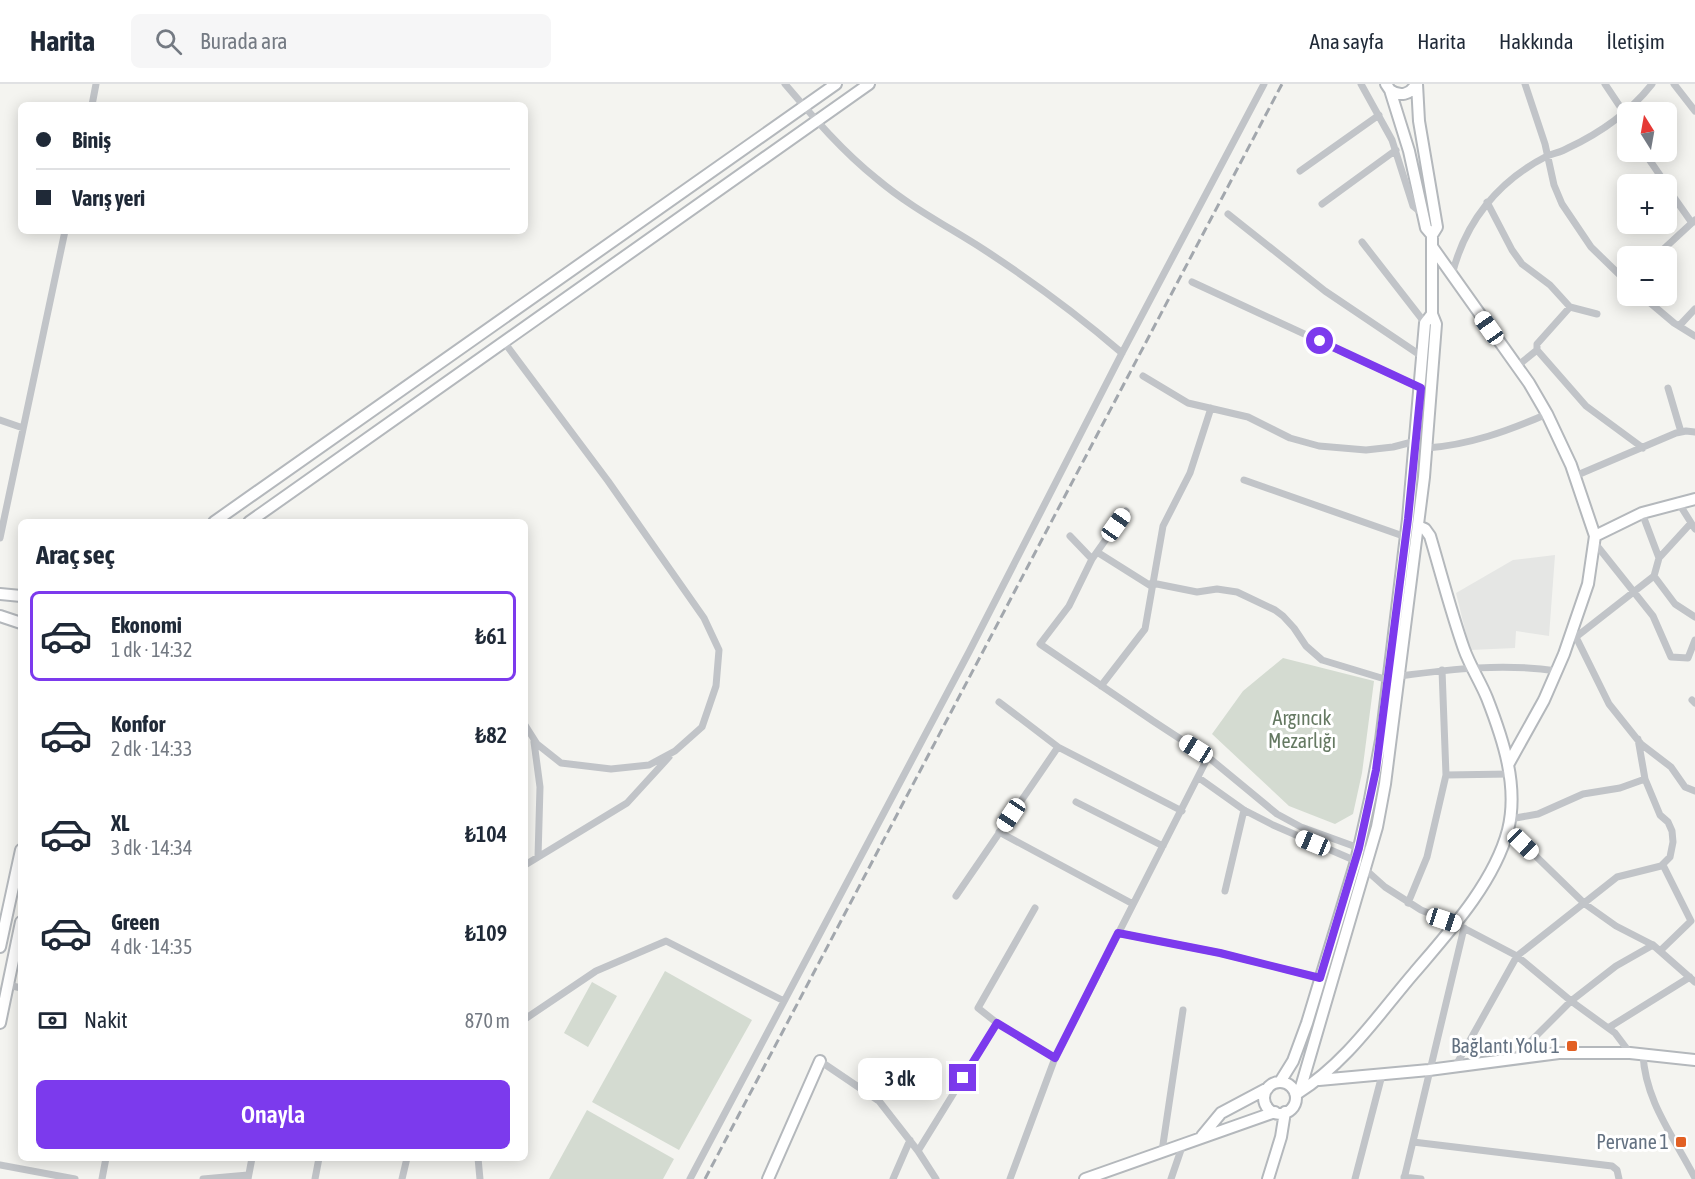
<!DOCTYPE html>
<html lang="tr">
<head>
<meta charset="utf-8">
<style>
  body { margin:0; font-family:"Asap Condensed",sans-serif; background:#f6f6f7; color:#1f2937; height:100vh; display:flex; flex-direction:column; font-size:22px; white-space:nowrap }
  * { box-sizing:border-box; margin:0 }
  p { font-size:20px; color:#747a83 }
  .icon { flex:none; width:33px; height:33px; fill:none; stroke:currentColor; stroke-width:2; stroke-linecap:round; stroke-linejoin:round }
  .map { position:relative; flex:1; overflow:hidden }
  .details { position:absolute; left:18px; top:435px; width:510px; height:642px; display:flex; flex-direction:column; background:#fff; border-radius:9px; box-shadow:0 3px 15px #0003 }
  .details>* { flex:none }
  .banner { position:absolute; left:18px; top:18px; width:510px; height:132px; border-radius:9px; box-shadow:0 3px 15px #0003; display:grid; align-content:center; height:132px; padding:0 18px; background:#fff }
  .needle { width:39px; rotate:349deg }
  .tools { position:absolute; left:1617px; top:18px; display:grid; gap:12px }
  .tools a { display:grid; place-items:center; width:60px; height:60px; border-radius:9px; background:#fff; box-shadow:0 3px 15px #0003; font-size:30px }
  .end { position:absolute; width:27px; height:27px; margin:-14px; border:8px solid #7c3aed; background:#fff; box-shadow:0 0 0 3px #fff }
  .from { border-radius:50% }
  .bubble { position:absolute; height:42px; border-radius:9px; background:#fff; box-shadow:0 3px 15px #0003; font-size:20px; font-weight:600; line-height:42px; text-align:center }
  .car { position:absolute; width:18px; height:36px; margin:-18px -9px; border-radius:8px; box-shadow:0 0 4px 2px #0007; background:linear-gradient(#fff 24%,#345 0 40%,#fff 0 76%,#345 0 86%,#fff 0) }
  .banner b { display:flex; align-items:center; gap:21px; height:57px; font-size:22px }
  .banner b+b { border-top:2px solid #e0e1e3 }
  .banner i { width:15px; height:15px; background:#1f2937 }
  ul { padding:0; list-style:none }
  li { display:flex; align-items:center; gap:18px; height:90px; margin:0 12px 9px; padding:0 6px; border:3px solid transparent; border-radius:9px }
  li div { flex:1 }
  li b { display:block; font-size:22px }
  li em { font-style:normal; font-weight:600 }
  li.active { border-color:#7c3aed }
  li>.icon { width:54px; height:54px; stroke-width:1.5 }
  h2 { padding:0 18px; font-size:27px; line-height:72px }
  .pay { display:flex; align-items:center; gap:15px; height:66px; padding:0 18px; font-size:22px }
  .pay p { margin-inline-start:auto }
  .button { display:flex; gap:12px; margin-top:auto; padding:12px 18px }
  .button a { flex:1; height:69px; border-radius:9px; background:#7c3aed; color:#fff; font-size:24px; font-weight:600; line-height:69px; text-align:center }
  header { display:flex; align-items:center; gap:36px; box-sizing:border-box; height:84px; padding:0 30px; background:#fff; border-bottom:2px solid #e0e1e3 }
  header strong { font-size:28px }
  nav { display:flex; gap:33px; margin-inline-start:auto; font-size:21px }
  .search { width:420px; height:54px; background:#f6f6f7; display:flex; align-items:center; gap:15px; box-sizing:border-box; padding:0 21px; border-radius:9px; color:#747a83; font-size:22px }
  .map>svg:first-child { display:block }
  .built { fill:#e5e6e4 }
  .green { fill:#d4dbd1 }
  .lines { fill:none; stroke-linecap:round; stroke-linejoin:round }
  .secondary-casing { stroke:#b4b8bc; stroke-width:14 }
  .street { stroke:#c1c4c8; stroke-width:7 }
  .secondary { stroke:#fff; stroke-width:10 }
  .rail { stroke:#a2a7ad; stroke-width:3; stroke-dasharray:9 4.5; stroke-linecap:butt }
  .route { stroke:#7c3aed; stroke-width:8 }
  .poi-dot { fill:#e26023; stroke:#fff; stroke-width:2 }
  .labels { text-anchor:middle; stroke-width:6; stroke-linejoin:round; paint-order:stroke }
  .park-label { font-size:20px; fill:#657962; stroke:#fff }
  .poi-label { font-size:20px; fill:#637181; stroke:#fff; text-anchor:end }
</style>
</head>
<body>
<header>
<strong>Harita</strong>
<div class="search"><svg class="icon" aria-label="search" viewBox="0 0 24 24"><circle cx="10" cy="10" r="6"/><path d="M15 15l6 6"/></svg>Burada ara</div>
<nav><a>Ana sayfa</a><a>Harita</a><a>Hakkında</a><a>İletişim</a></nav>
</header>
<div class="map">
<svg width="1695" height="1095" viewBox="0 0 1695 1095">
  <rect width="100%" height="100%" fill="#f4f4f0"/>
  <path class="built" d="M1555,471L1549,552L1516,547L1515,564L1470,566L1456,509L1513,476Z"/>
  <path class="green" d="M1283,574L1374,597L1362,689L1353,730L1335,740L1289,722L1212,650L1243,607Z
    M665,887L752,936L679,1066L592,1018Z
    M592,898L617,912L588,963L564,949Z
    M587,1026L674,1075L663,1095H549Z"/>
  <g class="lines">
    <g class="secondary-casing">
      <path id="secondary" d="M1386,0L1390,6L1409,67L1426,144L1432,151
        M1390,6C1400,13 1410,11 1416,0
        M1433,164L1529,299L1547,330L1571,381L1595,452L1588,500L1564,570L1544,616L1509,679
        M214,438L836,0
        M249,438L869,0
        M1595,452L1642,429L1695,415
        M0,510L21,512
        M0,532L21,539
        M0,863L21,766
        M0,939L21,838
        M1319,996L1429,986L1559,969H1630L1695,976
        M1280,998L1293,977L1307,939L1356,777L1370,715L1381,656L1408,435L1425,239L1432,230
        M1264 1014a16 16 0 1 1 32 0a16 16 0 1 1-32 0Z
        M1295,1009L1301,1003L1377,743L1385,700L1424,393L1436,240L1432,230V151L1437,143L1419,37L1417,0
        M1298,1009C1346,979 1378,931 1414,889C1449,848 1494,799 1508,746C1519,702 1503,655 1487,614C1480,597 1470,582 1464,565C1451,528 1441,489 1430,452L1425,445L1418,442
        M1202,1052L1221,1029L1268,1004
        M768,1095L820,977
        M1085,1095L1275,1028
        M1268,1095L1281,1053L1285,1028"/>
    </g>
    <path class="street" d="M785,0C814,34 842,67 877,95C910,123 947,142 983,165C1032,197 1078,231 1122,269
      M1361,0L1392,56L1413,122L1423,130
      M1525,0L1545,60L1554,101L1562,120L1591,163L1628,199
      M1605,0L1625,30
      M1674,0L1695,27
      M92,21L96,0
      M1620,32L1628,43
      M1644,68L1666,100
      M1300,87L1379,31
      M1666,102L1692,139
      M1487,118L1512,166L1522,180L1550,201L1570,223L1597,230
      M1322,120L1396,66
      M1228,130L1325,207L1423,273
      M1362,158L1425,239
      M1656,172L1695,136
      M1452,191C1465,138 1498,97 1547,72C1554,69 1562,68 1568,64C1600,49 1630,28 1652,0
      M1192,198L1421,304
      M1642,212L1674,239L1695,252
      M1679,242L1695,225
      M504,258L608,397L704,534L719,566L716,602L702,643L675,667L649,681L611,685L561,679L537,660L525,641
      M1537,266L1586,322L1643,364
      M1516,283L1537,266V260L1570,223
      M1143,292L1188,319L1248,333L1290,354L1319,362L1366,366L1393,363L1416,357
      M1668,304L1681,348
      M0,336L23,344
      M1427,364C1469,361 1508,347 1547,330
      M1575,392L1676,349L1686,347L1695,348
      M1244,396L1406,453
      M1678,418L1695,445
      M1126,427L1092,475L1069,522L1040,560L1153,637L1208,673L1277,730L1301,743L1370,768
      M1642,429L1659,474
      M1070,452L1092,475
      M0,454L65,147
      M1594,458L1653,532L1671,573L1688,574L1695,556
      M1097,468L1151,502
      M1654,492L1675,520L1695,533
      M1152,499L1197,508L1217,505L1237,508L1275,526L1283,532L1294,544L1306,562L1322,576L1388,596
      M1572,545L1609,620L1641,660L1671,683L1685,703L1695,707
      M1576,553L1654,492L1659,474L1691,439
      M1400,592C1453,585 1503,579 1557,587
      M1101,602L1145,545L1163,442L1190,389L1211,324
      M1692,616L1695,619
      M999,618L1058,663
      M534,658L540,703L538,773
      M1446,691L1510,690
      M1199,694L1244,726L1273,741L1356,777L1385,803L1421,826L1456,840L1517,872L1571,917L1615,949L1630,969
      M1076,718L1163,762
      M1510,735L1538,730L1583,710L1620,704L1645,695
      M1508,745L1585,820L1616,842L1653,861L1695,898
      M999,748L1133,820
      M525,781L627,719L669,673
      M1225,807L1244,726
      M956,812L1058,663L1182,727
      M1408,819L1427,773L1446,691L1442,586
      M1118,849L1220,869L1320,894
      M1660,867L1691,837L1663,781
      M8,901L21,904
      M525,935L596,887L666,857L784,917
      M997,939L978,924L1035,824
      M1608,944L1690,893
      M1643,970C1645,1017 1674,1053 1695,1094
      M1514,974L1571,917L1616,882L1653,861
      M820,977L879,1017L918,1067L936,1095
      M1455,983L1517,872L1617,793L1661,782L1670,773L1673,758L1672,747L1668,738L1660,731L1645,695L1638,655
      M1413,1058L1612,1082L1617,1086L1619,1095
      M918,1067L997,939L1055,974
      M1162,1067L1183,926
      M478,1074L480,1095
      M0,1081L75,1095
      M1404,1093L1421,1095
      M102,1095L106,1074
      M203,1095L248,1091
      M248,1095L252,1074
      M315,1095L319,1074
      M402,1095L407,1074
      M690,1095L969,568L1122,269L1264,0
      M893,1095L910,1056
      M1010,1095L1055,974L1208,673
      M1171,1095L1183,1060
      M1355,1095L1382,991
      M1404,1095L1464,844"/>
    <use href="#secondary" class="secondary"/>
    <path class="rail" d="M705,1095L1282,0"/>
  </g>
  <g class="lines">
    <path class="route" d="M963,994L997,939L1055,974L1118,849L1220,869L1320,894L1359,764L1376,686L1408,435L1421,304L1320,257"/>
  </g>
  <g class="poi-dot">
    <rect x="1566" y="956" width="12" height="12" rx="3"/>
    <rect x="1675" y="1052" width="12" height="12" rx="3"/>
  </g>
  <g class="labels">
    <g class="park-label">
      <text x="1302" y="641">Argıncık<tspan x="1302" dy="23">Mezarlığı</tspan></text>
    </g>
    <g class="poi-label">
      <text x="1560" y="969">Bağlantı Yolu 1</text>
      <text x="1669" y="1065">Pervane 1</text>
    </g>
  </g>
</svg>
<div class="tools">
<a><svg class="needle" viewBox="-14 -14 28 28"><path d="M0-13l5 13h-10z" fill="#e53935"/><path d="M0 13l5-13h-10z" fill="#747a83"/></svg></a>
<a>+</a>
<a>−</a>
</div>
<i class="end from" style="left:1320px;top:257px"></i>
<i class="end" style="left:963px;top:994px"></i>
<div class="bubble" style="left:858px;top:974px;width:84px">3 dk</div>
<i class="car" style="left:1489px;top:244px;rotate:325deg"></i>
<i class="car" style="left:1116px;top:441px;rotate:35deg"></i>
<i class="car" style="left:1196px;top:665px;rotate:302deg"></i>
<i class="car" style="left:1011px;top:731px;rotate:214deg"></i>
<i class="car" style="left:1313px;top:759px;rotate:292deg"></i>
<i class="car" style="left:1523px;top:760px;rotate:134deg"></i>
<i class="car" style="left:1444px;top:836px;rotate:108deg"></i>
<div class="banner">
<b><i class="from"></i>Biniş</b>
<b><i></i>Varış yeri</b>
</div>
<section class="details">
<h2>Araç seç</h2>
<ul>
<li class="active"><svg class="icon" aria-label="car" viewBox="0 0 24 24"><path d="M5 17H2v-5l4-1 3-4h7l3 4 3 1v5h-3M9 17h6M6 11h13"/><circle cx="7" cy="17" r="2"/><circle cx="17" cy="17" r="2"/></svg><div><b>Ekonomi</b><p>1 dk · 14:32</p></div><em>₺61</em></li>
<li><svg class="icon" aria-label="car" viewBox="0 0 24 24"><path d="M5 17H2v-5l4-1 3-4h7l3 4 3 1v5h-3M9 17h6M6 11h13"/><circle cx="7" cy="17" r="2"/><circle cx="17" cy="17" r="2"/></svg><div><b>Konfor</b><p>2 dk · 14:33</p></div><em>₺82</em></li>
<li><svg class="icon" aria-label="car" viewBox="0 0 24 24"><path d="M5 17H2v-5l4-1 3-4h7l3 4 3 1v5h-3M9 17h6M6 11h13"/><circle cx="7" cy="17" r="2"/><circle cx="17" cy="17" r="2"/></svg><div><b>XL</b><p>3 dk · 14:34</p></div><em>₺104</em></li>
<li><svg class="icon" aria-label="car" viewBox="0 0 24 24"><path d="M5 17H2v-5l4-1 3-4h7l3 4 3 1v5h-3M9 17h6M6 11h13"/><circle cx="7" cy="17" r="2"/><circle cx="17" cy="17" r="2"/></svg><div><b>Green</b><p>4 dk · 14:35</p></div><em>₺109</em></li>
</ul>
<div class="pay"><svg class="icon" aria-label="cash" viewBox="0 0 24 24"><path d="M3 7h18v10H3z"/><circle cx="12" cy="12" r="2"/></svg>Nakit<p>870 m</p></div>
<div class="button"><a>Onayla</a></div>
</section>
</div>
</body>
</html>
